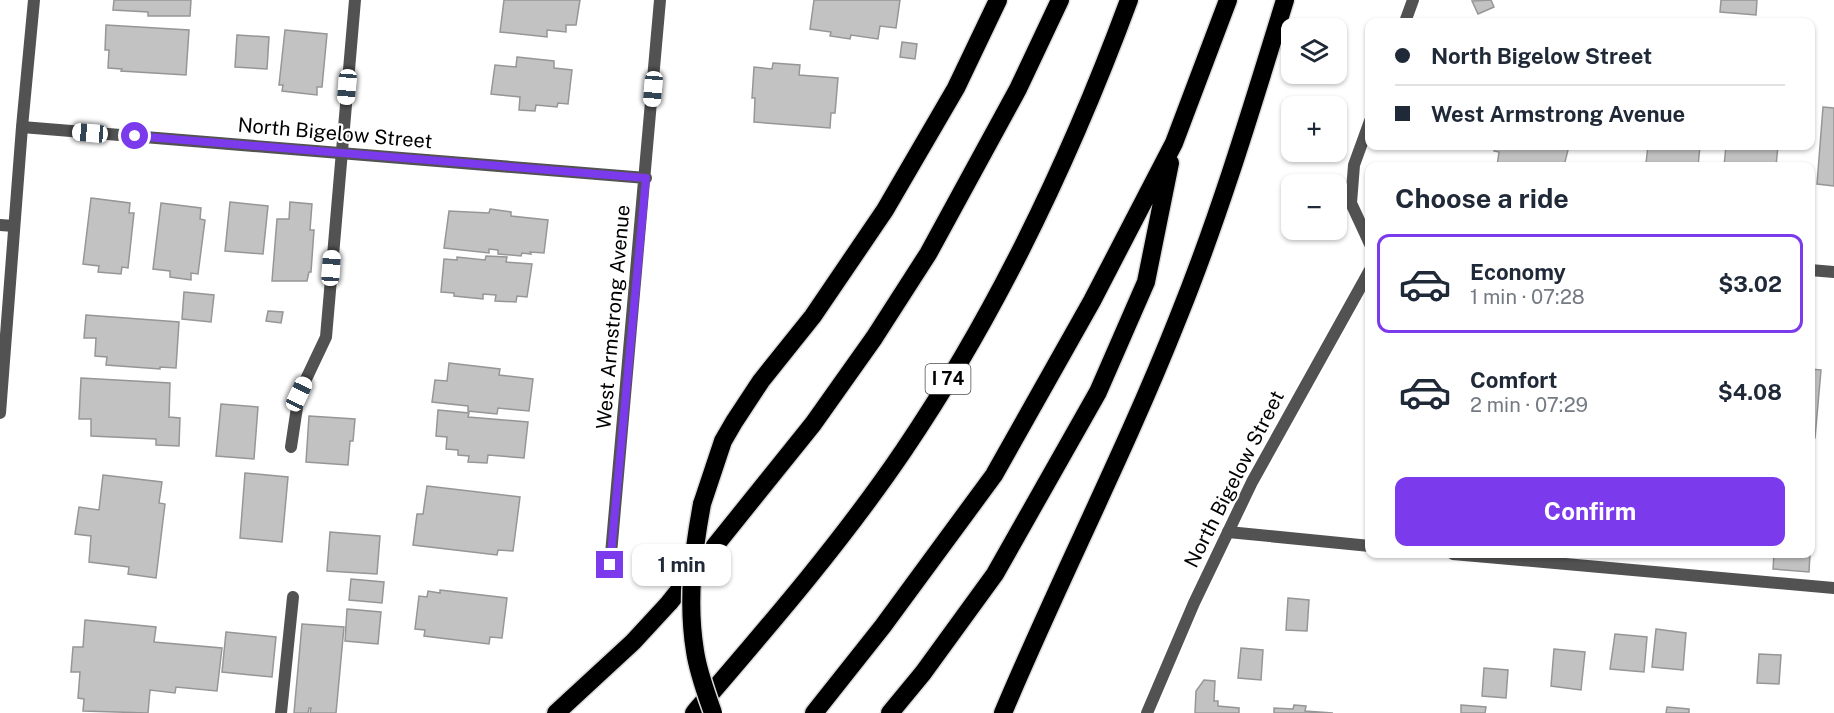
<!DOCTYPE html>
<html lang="en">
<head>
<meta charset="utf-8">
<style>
  body { margin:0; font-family:"Public Sans",sans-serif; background:#f6f6f7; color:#1f2937; height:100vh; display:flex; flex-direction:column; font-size:22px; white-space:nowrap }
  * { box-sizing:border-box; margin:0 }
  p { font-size:20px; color:#747a83 }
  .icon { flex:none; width:33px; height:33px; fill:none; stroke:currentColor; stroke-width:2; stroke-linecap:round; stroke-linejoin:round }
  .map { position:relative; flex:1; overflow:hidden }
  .details { position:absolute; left:1365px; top:162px; width:450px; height:396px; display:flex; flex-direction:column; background:#fff; border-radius:12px; box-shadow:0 2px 4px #0004 }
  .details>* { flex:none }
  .top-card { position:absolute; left:1365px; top:18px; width:450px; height:132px; border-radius:12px; box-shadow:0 2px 4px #0004; display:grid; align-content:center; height:132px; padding:0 30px; background:#fff }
  .controls { position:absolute; left:1281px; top:18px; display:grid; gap:12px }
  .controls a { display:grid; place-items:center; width:66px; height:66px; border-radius:12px; background:#fff; box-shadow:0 2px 4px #0004; font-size:30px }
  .end { position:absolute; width:27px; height:27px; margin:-14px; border:8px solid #7c3aed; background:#fff; box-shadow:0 0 0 3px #fff }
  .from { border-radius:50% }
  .bubble { position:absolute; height:42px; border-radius:12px; background:#fff; box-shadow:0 2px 4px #0004; font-size:20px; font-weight:700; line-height:42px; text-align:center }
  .car { position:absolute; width:18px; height:36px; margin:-18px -9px; border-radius:8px; box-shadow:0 0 4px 2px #0007; background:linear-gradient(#fff 24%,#345 0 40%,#fff 0 76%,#345 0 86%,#fff 0) }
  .top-card b { display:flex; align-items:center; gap:21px; height:57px; font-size:22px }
  .top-card b+b { border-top:2px solid #e0e1e3 }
  .top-card i { width:15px; height:15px; background:#1f2937 }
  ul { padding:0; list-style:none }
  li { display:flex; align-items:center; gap:18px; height:99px; margin:0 12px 9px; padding:0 18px; border:3px solid transparent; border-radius:12px }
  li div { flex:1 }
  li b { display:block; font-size:22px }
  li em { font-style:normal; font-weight:700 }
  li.current { border-color:#7c3aed }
  li>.icon { width:54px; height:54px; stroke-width:1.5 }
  h2 { padding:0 30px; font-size:27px; line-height:72px }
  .primary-button { display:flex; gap:12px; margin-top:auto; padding:12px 30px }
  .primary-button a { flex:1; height:69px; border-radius:12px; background:#7c3aed; color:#fff; font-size:24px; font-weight:700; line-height:69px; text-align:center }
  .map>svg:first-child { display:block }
  .building { fill:#c2c2c2; stroke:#969696; stroke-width:1.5 }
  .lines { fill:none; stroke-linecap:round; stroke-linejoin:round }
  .motorway-casing { stroke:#dbdbdb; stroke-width:21 }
  .service { stroke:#525252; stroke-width:12 }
  .minor { stroke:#525252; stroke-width:12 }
  .motorway { stroke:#000; stroke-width:18 }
  .motorway-bridge-casing { stroke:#dbdbdb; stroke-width:21; stroke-linecap:butt }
  .motorway-bridge { stroke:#000; stroke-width:18 }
  .route { stroke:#7c3aed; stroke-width:8 }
  .labels { text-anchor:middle; stroke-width:4.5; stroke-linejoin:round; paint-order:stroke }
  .shield { fill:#fff; stroke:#4c4c4c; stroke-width:1.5 }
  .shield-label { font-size:18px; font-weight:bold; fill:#000 }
  .street-label { font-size:20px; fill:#000; stroke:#fff }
</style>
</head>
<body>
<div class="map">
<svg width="1834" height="713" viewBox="0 0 1834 713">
  <rect width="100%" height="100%" fill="#fff"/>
  <path class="building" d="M114,0H191L190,16H148V12L113,10Z
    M504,0H580L576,25H566V32L547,30V37L500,32Z
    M814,0H900L896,28L880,26L878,39L851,35L850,39L830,36L831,32L810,29Z
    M1491,0L1494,7L1478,14L1472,1Z
    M1721,0H1757L1756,15L1720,12Z
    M106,25L189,30L186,75L121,71L122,69L108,68L109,50H105Z
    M285,30L327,34L322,87H317V95L282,91L283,85H279Z
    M237,35L269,37L267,69L235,67Z
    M902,42L917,44L915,59L900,57Z
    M517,57L554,61V68L572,70L568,104L558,103L557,107L536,105L535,111L519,110L520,97L491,94L495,65L516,67Z
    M773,63L800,65L799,75L838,78L835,113H831L830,128L754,122L755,98H752L754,67L772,69Z
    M1823,107L1834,108V186L1817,184Z
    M1495,146H1569L1564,166H1497L1499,152L1494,151Z
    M1648,146H1700L1698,166L1646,163Z
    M1726,146H1778L1776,166H1724Z
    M91,198L130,203L129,213H134L128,268L122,267L121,274L98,272L99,266L83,264Z
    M230,202L268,206L263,254L225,251Z
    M290,202L312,204L310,230H314L311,272H309L307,281H272L277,219H289Z
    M161,203L201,208L200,219L205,220L198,274L191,273V280L170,277V271L153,269Z
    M490,209L511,212V216L548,220L544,253L530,252L531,254L522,253L521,256L498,254V250L489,249V253L444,248L449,211L489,213Z
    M486,256L507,257L506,262L532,264L527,297L517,296L516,302L495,301L496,295L483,294V299L454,296V293L441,292L444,259L457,260V257L485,260Z
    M184,292L214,295L211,322L182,319Z
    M268,311L283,312L281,323L266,321Z
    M86,315L179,322L176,368L160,367V369L106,365L107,357L95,356L96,338H84Z
    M449,363L500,369L499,375L533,379L529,411L498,408L497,414L468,411V406L432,402L435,380L447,381Z
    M1810,369L1821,370L1815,438H1811L1810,447Z
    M81,378L170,383L169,417L180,418L179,446L156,445V439L91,436V419H79Z
    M221,404L258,407L254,459L216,456Z
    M438,410L469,413L468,417L528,422L524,458L488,455L487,463L468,462L469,456L458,455V450L446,449L447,437L436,436Z
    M309,416L355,419L353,441H350L348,465L306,462Z
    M245,473L288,477L282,542L240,538Z
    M103,475L162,482L159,503L165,504L156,578L128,574L129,567L89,562L91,536L75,534L79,507L99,510Z
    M427,486L520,497L513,551L498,550L497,555L413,545L417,514H423Z
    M330,532L380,536L377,574L327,571Z
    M1774,554H1810L1809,572L1773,569Z
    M351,579L384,582L382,603L349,600Z
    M440,590L507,598L502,638L490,637L489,644L424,636L425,630L415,629L419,596L427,597L428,591L440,593Z
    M1288,598L1309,600L1307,631L1286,630Z
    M347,609L381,612L378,644L345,641Z
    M85,620L156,627L154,642L222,648L217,691L176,687L175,693L150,690L148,713L83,711L84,699L78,698L80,672H71L73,647H83Z
    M302,624L344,627L336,713H310L311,708H309L308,713H294Z
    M1656,629L1686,633L1683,670L1652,667Z
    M226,632L276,637L272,677L222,672Z
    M1615,634L1647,637L1644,672L1610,669Z
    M1241,648L1263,650L1261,680L1238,678Z
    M1554,649L1585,652L1581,690L1551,686Z
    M1759,654L1781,655L1779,684L1757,683Z
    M1484,668L1508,670L1506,698L1482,696Z
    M1204,680L1215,681L1214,701H1218V706L1239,708V713H1195L1196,691Z
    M1294,705L1306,706L1305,711L1333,713H1274V708L1293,709Z
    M1461,705L1486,707L1485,713H1461Z
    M1667,707L1689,709V713H1666Z"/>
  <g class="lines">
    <g class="motorway-casing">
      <path id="motorway" d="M702,504L723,441L734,422L761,381L813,316L885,210L956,88L998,0
        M556,713L633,642L669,603L813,424L874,338L928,254L1018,89L1060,0
        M694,713C767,628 841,543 904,450C998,311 1071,157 1129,0
        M814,713L883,626L994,475L1092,301L1174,143L1228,0
        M890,713L923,673L995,574L1098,392L1146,282L1170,163
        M1003,713C1059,580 1125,452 1178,318C1220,214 1252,107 1285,0"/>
    </g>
    <path class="service" d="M1405,22L1413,0
      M1370,121L1354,165L1351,203L1370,244
      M0,225L14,226
      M291,447L299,394L326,337L355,0
      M1228,532L1370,546
      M1453,554L1834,588
      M281,713L293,597"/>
    <path class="minor" d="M22,127L646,178
      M1810,270L1834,272
      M0,413L22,127L34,0
      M610,565L660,0
      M1147,713L1194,603L1252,482L1370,270"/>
    <use href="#motorway" class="motorway"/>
    <g class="motorway-bridge-casing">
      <path id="motorway-bridge" d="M702,504C693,552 687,602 695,651C698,672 706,693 713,713"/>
    </g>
    <use href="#motorway-bridge" class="motorway-bridge"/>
  </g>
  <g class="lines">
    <path class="route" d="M135,136L646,178L610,565"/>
  </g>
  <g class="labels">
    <rect class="shield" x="925.5" y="364" width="45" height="30" rx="4.5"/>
    <g class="shield-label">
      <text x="948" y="385">I 74</text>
    </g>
    <g class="street-label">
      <text transform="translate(335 133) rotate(5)" y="7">North Bigelow Street</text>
      <text transform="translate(613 317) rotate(-85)" y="7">West Armstrong Avenue</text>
      <text transform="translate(1234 479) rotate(-63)" y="7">North Bigelow Street</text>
    </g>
  </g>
</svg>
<div class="controls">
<a><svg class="icon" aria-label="layers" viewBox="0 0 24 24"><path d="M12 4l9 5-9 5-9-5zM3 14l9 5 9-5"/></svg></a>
<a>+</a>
<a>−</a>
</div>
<i class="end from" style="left:135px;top:136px"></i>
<i class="end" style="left:610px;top:565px"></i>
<div class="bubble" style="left:632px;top:544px;width:99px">1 min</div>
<i class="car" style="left:347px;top:87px;rotate:185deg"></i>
<i class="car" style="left:653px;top:89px;rotate:185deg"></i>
<i class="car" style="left:90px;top:133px;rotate:275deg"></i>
<i class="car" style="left:331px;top:268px;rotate:4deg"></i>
<i class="car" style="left:299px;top:394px;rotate:25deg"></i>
<div class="top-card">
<b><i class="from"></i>North Bigelow Street</b>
<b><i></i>West Armstrong Avenue</b>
</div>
<section class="details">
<h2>Choose a ride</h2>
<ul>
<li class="current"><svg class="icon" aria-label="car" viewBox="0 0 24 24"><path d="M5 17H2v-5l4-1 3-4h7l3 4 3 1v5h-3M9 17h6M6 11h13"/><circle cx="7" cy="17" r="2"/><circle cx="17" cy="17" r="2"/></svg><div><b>Economy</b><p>1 min · 07:28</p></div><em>$3.02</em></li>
<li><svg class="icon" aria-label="car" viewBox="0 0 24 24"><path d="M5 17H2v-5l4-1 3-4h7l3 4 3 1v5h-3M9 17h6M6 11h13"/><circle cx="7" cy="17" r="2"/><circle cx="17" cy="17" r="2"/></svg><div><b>Comfort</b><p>2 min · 07:29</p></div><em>$4.08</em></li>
</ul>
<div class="primary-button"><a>Confirm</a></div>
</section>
</div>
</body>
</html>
